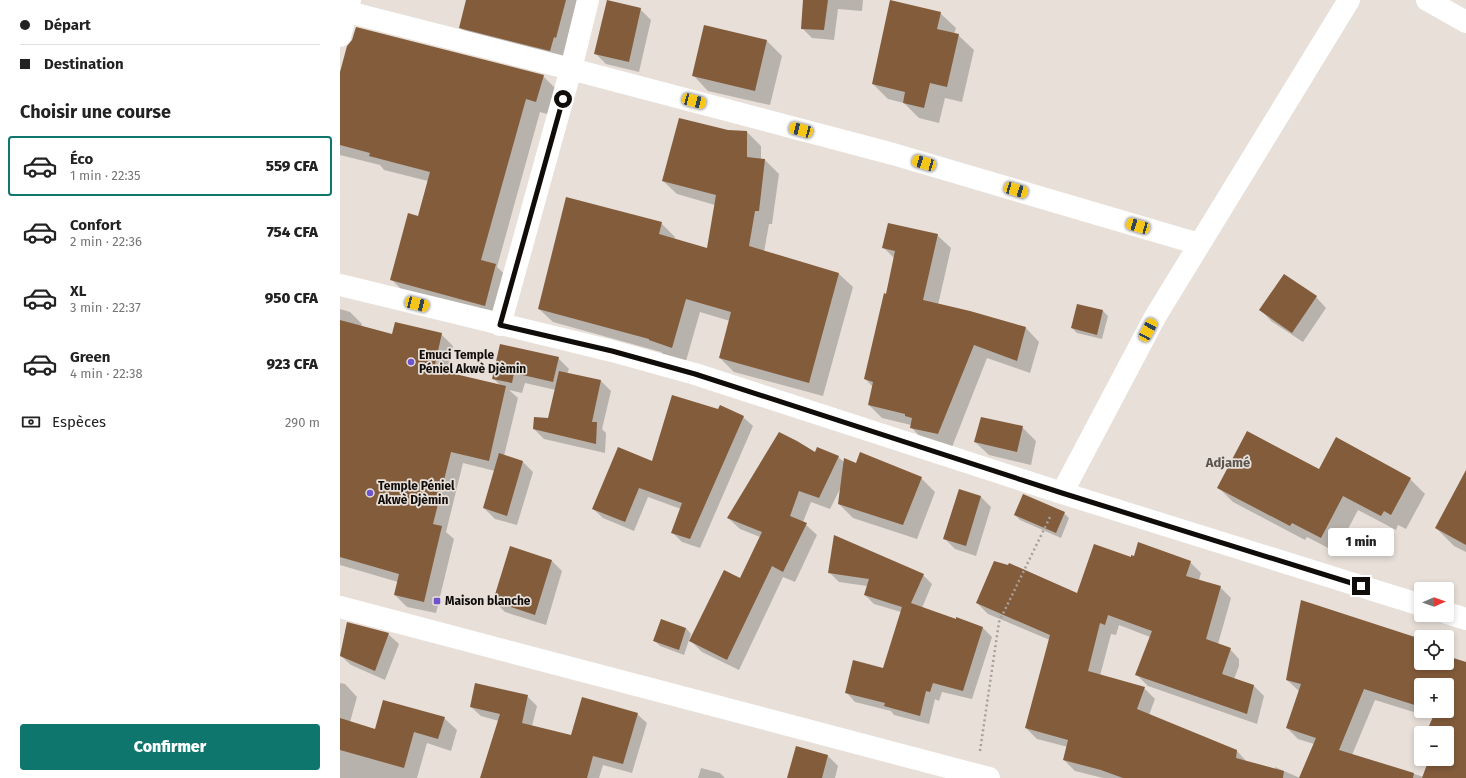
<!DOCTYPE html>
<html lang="fr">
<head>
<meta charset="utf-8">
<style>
  body { margin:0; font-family:"Fira Sans",sans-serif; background:#f2f2f2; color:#222; height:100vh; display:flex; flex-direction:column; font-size:15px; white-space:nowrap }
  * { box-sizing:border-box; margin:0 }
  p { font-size:13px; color:#767676 }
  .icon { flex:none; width:22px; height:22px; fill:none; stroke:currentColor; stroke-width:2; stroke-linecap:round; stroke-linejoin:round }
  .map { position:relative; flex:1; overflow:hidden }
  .sheet { display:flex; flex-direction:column; background:#fff; width:340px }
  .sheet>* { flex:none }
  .banner { display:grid; align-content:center; height:88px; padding:0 20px; background:#fff }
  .needle { width:26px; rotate:88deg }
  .controls { position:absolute; left:1074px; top:582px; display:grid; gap:8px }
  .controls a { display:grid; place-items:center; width:40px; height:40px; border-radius:4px; background:#fff; box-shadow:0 2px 6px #0003; font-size:20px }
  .end { position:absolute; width:18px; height:18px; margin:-9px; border:5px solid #0f0c0a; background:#fff; box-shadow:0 0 0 2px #fff }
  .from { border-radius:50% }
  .bubble { position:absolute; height:28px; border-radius:4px; background:#fff; box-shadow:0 2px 6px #0003; font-size:13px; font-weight:800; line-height:28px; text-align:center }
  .car { position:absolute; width:12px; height:24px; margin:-12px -6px; border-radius:5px; box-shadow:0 0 3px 1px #0007; background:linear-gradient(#f5c518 24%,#345 0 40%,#f5c518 0 76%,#345 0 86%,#f5c518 0) }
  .banner b { display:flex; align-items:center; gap:14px; height:38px; font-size:15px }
  .banner b+b { border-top:1px solid #e0e0e0 }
  .banner i { width:10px; height:10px; background:#222 }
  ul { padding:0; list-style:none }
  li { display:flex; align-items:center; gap:12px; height:60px; margin:0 8px 6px; padding:0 12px; border:2px solid transparent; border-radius:4px }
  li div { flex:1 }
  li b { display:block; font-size:15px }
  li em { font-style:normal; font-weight:800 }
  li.active { border-color:#0f766e }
  li>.icon { width:36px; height:36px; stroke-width:1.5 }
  h2 { padding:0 20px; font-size:18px; line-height:48px }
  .pay { display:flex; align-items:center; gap:10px; height:44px; padding:0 20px; font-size:15px }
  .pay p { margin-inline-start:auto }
  .cta { display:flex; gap:8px; margin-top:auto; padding:8px 20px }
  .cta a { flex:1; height:46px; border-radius:4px; background:#0f766e; color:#fff; font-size:16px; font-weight:800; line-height:46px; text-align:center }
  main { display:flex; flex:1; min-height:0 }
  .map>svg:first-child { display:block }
  .shadow { fill:#0003; fill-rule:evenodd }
  .building { fill:#835c3b }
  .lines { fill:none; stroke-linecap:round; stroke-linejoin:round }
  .path { stroke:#a69f9a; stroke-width:2.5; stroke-dasharray:2 3; stroke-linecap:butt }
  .minor { stroke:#fff; stroke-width:22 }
  .route { stroke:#0f0c0a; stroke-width:5 }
  .poi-dot { fill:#6d54ce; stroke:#e7dfd8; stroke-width:1.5 }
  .labels { text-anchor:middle; stroke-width:3.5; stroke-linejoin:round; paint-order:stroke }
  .poi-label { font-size:12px; font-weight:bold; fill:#0f0c0a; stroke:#e7dfd8; text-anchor:start }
  .neighbourhood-label { font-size:13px; font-weight:bold; fill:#5a534e; stroke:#e7dfd8 }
</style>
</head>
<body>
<main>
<section class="sheet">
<div class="banner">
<b><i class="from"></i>Départ</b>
<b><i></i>Destination</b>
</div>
<h2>Choisir une course</h2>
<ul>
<li class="active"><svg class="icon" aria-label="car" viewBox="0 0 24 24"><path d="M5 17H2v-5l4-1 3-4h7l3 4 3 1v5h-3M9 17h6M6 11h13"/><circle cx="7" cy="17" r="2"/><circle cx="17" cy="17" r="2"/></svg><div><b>Éco</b><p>1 min · 22:35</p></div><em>559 CFA</em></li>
<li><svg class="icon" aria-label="car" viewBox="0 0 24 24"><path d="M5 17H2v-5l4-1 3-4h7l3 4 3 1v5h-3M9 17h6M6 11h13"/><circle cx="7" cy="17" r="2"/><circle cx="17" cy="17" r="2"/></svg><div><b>Confort</b><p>2 min · 22:36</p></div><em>754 CFA</em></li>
<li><svg class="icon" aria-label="car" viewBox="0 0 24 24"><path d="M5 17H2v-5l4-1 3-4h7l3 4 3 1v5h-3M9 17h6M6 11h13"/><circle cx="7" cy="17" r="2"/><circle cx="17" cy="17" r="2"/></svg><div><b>XL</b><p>3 min · 22:37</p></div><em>950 CFA</em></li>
<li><svg class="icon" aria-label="car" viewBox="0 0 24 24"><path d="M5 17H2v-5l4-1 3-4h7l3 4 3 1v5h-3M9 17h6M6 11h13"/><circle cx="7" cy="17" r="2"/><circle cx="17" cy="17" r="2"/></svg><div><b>Green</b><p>4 min · 22:38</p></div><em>923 CFA</em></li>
</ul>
<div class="pay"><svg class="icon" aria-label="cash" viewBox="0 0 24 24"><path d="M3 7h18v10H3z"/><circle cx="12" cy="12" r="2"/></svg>Espèces<p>290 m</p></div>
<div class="cta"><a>Confirmer</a></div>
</section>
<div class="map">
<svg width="1126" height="778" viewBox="0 0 1126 778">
  <rect width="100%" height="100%" fill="#e7dfd8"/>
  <path class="shadow" d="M127,0H251L230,70L140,47L120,27Z
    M467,0H523L522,11L498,9L494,40L472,38L462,28Z
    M300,9L311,20L299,72L266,64L256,54Z
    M600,13L616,28L614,34L618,35L634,50L622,102L605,98L599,123L579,118L564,103L548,99L533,84Z
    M427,41L442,56L430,105L368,91L353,75Z
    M0,76H203L217,90L211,115L200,112L157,267L170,279L159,319L66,294L52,280L79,217L88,181L44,170L40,165L0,155Z
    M388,131L407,132L421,146V159L425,160L439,174L432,224H429L424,252L499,274L513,287L483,396L394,372L380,358L390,321L360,312L346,361L323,354L321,352L213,322L199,309L321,223L335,237L334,240L368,250L375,205L337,194L323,181Z
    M597,235L611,248L598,305L630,312L686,328L699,342L690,373L647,358L612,447L584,441L571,427V425L542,418L529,405L533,387L525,379L555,259L543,247Z
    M976,297L986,308L963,342L931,321L921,310Z
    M0,309L10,312L22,324L21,327L53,335L101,334L113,346L107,373L160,385L153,378L218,358L229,369L227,374L261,381L271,391L262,429L266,433L265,453L204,439L194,429L209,419L216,390L185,383L182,393L169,390L178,398L164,456L183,462L193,472L177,525L155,519L144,508L155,471L123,463L106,532L114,539L96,613L67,607L55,595L58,582L0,565Z
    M763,311L768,316L762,339L737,333L732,328Z
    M403,417L413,426L360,548L342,542L332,532L341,509L308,497L294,531L263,518L253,509Z
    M682,427L696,441L691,465L649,455L635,442Z
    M475,453L498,457L504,462L517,464L581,478L595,492L577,539L513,518L499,504L501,487L490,509L471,502L463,522L477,535L455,582L443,577L399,670L362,652L351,641L400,579L420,537L400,529L388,518Z
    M980,471L1070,479L1085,494L1066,529L1058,525L1056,530L1018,510L996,552L967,537L965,540L893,502L879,488Z
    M1126,487V552L1114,546L1096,528Z
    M619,490L641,497L651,507L636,556L615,549L604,538Z
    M724,513L729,518L721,538L680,520L675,515Z
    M171,548L212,561L222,571L206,625L165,612L154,601Z
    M791,558L850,562L861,573L859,580L880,587L891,598L878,644L888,647L899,659V666L894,679L913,685L924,696L917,724L808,686L797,675L810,637L779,625L776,635L771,634L760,676L804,688L815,699L809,715L897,751L908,763L935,769V767L960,778L974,744L958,739L947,728L959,691L947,680L1081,641V663H1107V657L1126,663V778H763L735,771L724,760L728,747L697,739L686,728L710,640L648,614L637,603L738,594ZM1081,685H1107V711H1081ZM1035,700L1093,718L1091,726L1098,733H1107V759H1090L1084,777L1012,755Z
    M490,573L583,575L592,584L582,608L643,628L652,637L632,699L602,692L599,701L595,699L589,724L554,715L551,711L515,702L506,692L544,670L561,612L534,604L525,595L527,586L499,582Z
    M7,623L48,634L59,644L45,680L11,665L0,655Z
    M346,628L351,634L344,655L320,646L315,641Z
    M0,683L5,684L17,697L10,722L36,730L104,718L117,730L111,751L87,743L77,778H0Z
    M187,696L197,706L192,726L232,736L297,714L307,723L292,773L263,765L259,778H141L159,721L141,716L131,707Z
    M456,747L488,756L498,766L495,778H448Z
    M361,768L380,773L385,778H358Z"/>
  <path class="building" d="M126,0H226L216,38L214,37L210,51L119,28Z
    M267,0L301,8L289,62L254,54Z
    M463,0H488L484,30L461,29Z
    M550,0L601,12L597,29L619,34L607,87L590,83L584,108L563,103L565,92L532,84Z
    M364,25L427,40L415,91L352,76Z
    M16,27L204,75L196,102L186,99L141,260L156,264L145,306L50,280L68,213L78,216L90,172L29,156L30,153L0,145V72L7,46L12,40Z
    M339,118L388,130L407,131V157L425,159L419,211H415L409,246L499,273L469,383L379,358L391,312L346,299L332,348L309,340V339L198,309L226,197L322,222L319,234L367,248L376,195L322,181Z
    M548,223L598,234L583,300L630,311L686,327L677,361L634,345L598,434L570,428L572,418L565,416V414L528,405L533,382L524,379L544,293L546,294L555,251L542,248Z
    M944,274L977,296L952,333L919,310Z
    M737,304L763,310L757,335L731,328Z
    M0,320L52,334L55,322L102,333L94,369L166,386L149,461L111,452L93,524L102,526L84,602L54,595L59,574L0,557Z
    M160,344L219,357L213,382L174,373L172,383L152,379Z
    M219,371L261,380L252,422H257L256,444L193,429L194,417L208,418Z
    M332,395L378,409L380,405L404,416L350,539L331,533L342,503L299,488L285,522L252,509L278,447L312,461Z
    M641,417L683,426L677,452L634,442Z
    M907,431L979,469L996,437L1071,478L1051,515L1044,511L1041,516L1003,496L981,538L952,523L950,526L877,488Z
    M439,432L457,441L475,452L477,447L499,456L479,498L459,491L450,516L467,523L443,572L432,566L387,660L349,641L384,570L400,578L422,532L387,518Z
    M520,452L582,477L563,525L498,504L504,458L516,463Z
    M159,453L183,461L167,516L143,508Z
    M1126,470V545L1095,528Z
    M619,489L641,496L626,546L603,539Z
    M683,494L725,512L716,533L674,515Z
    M494,535L584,574L571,603L616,619V617L643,627L623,691L593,683L590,692L586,691L580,716L544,706L545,703L505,693L513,660L543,668L562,607L524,595L529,579L488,573Z
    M798,542L851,561L846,576L881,586L866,639L891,648L882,674L914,685L907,714L795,675L812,631L768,615L765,625L760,623L748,671L805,687L797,709L897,750L896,758L944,771L943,778H783L761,770L723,760L728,740L685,728L710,635L636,603L654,561L668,565L669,563L737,593L754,544L791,557V555L794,556Z
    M170,546L212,560L195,615L153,601Z
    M961,600L1081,639V663H1107V656L1126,662V778H1082L1089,759H1107V733H1099L1100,730L1089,726L1095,712L1092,711H1107V685H1081V707L1024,689L999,750L1074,773L1073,778H959L976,738L946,728L961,684L946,680Z
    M321,619L346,628L339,650L313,641Z
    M7,622L49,633L35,671L0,656Z
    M135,683L188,695L182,723L231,735L242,697L298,713L283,764L253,756L247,778H140L160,714L130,707Z
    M43,700L105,717L98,739L74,732L64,768L0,750V718L35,729Z
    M456,746L488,755L482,778H447Z"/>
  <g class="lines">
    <path class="path" d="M640,751L659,622L711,515"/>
    <path class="minor" d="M1087,0L1126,22
      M0,10L231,69L553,154L859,244
      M0,36L10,0
      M0,285L272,351L355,374L722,493L1081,605
      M160,325L231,69L248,0
      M722,493L815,317L1009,0
      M0,607L649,778
      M1107,613L1126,619"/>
  </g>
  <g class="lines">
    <path class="route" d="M223,99L160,325L272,351L355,374L722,493L1021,586"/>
  </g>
  <g class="poi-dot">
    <circle cx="71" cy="362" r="4"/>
    <circle cx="30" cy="493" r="4"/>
    <rect x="93" y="597" width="8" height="8" rx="2"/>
  </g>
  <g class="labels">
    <g class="poi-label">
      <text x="79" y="359">Emuci Temple<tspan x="79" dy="14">Péniel Akwè Djèmin</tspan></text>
      <text x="38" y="490">Temple Péniel<tspan x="38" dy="14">Akwè Djèmin</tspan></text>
      <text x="105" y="605">Maison blanche</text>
    </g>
    <g class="neighbourhood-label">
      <text x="888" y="467">Adjamé</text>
    </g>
  </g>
</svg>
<div class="controls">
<a><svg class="needle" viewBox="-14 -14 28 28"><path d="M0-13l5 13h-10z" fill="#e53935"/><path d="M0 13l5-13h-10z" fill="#767676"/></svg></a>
<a><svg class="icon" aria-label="locate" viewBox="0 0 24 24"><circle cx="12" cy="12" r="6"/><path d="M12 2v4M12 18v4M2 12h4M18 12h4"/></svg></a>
<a>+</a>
<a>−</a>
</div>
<i class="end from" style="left:223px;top:99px"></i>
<i class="end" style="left:1021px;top:586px"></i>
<div class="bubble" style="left:988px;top:528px;width:66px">1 min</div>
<i class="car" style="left:354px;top:101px;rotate:105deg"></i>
<i class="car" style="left:461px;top:130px;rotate:285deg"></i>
<i class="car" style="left:584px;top:163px;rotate:286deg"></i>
<i class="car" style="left:676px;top:190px;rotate:106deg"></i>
<i class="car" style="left:798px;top:226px;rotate:286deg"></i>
<i class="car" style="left:77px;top:304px;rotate:104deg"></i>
<i class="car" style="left:808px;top:330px;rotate:28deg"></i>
</div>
</main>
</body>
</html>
